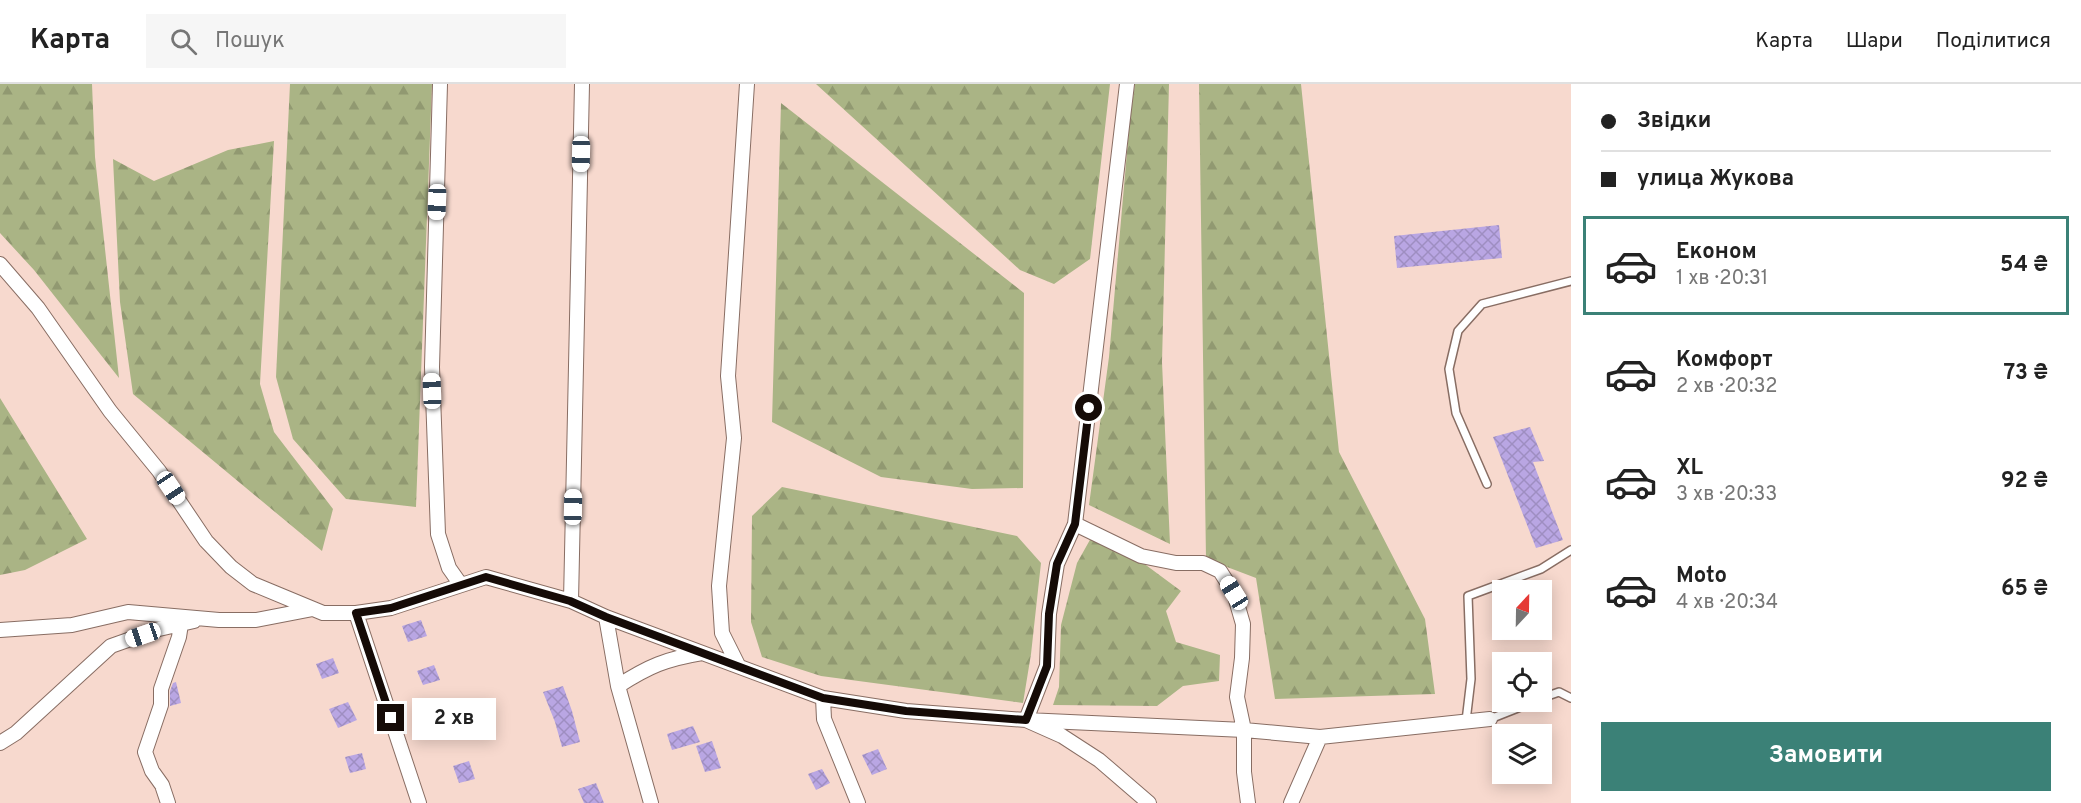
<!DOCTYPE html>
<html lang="uk">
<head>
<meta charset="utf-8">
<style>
  body { margin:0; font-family:Overpass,sans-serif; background:#f6f6f6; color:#222; height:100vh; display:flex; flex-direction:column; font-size:22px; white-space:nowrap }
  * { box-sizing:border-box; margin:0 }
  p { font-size:20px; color:#767676 }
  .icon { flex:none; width:33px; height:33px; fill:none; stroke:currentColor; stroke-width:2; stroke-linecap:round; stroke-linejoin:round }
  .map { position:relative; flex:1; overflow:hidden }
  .drawer { display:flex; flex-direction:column; background:#fff; width:510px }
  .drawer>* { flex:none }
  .top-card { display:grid; align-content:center; height:132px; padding:0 30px; background:#fff }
  .needle { width:39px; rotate:22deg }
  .controls { position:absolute; left:1492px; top:496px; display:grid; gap:12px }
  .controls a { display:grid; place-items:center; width:60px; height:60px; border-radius:0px; background:#fff; box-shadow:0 3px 15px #0003; font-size:30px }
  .end { position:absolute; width:27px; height:27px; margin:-14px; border:8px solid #150b07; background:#fff; box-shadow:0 0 0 3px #fff }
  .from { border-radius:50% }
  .bubble { position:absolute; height:42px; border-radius:0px; background:#fff; box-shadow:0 3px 15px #0003; font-size:20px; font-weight:700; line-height:42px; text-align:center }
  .car { position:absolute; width:18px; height:36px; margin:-18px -9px; border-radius:8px; box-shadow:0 0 4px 2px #0007; background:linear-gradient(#fff 24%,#345 0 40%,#fff 0 76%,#345 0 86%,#fff 0) }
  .top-card b { display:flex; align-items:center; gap:21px; height:57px; font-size:22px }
  .top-card b+b { border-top:2px solid #e0e0e0 }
  .top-card i { width:15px; height:15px; background:#222 }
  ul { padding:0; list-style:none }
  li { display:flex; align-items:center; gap:18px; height:99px; margin:0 12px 9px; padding:0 18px; border:3px solid transparent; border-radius:0px }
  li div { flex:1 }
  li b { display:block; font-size:22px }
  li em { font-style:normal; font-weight:700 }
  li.active { border-color:#3b8177 }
  li>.icon { width:54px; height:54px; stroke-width:1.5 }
  .cta { display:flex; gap:12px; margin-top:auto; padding:12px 30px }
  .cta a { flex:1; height:69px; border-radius:0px; background:#3b8177; color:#fff; font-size:24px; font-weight:700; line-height:69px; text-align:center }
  header { display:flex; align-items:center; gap:36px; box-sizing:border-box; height:84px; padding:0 30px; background:#fff; border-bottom:2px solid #e0e0e0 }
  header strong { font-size:28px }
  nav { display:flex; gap:33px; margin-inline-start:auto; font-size:21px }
  .search { width:420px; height:54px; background:#f6f6f6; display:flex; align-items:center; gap:15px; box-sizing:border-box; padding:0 21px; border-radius:0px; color:#767676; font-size:22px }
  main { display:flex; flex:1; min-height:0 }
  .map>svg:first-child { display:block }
  .forest { fill:url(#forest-firs) }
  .building { fill:url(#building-cross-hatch) }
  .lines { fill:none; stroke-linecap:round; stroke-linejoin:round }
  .lane-casing { stroke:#886d63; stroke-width:10 }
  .street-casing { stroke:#886d63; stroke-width:16 }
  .lane { stroke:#fff; stroke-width:7 }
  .street { stroke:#fff; stroke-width:14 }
  .route { stroke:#150b07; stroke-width:8 }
</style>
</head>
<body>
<header>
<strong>Карта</strong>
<div class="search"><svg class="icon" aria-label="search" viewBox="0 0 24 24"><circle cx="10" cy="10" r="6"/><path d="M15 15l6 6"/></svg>Пошук</div>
<nav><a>Карта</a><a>Шари</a><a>Поділитися</a></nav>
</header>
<main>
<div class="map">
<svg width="1571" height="719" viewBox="0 0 1571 719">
  <defs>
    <pattern id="forest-firs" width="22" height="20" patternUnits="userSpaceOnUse" patternTransform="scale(1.5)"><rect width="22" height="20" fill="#aab485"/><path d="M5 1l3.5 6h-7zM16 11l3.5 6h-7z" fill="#919971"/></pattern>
    <pattern id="building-cross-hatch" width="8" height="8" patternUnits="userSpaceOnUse" patternTransform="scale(1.5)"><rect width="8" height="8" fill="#b9a6e3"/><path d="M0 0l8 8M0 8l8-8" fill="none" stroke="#9e8ec1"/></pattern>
  </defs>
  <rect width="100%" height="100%" fill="#f7d9ce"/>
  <path class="forest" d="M0,0H92L95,73L119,294L34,186L0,149Z
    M290,0H432L416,423L346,415L293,355L276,293Z
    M816,0H1110L1090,175L1054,200L1020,186Z
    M1135,0H1169L1162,278L1170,460L1089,421L1109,273L1130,34Z
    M1199,0H1301L1339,368L1425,535L1435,610L1275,615L1256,494L1206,475Z
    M781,19L1024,209L1023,404L972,405L881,393L772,338Z
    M274,57L260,300L274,348L333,425L322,467L133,310L120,218L113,75L154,97L228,66Z
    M0,314L87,455L25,486L0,491Z
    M782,403L1017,452L1041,479L1031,570L1023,619L821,592L762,573L751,538L752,432Z
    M1104,450L1181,507L1166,527L1176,558L1220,571L1219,597L1183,602L1157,622L1053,621L1059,603L1061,541L1077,479L1091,454Z"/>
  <path class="building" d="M1499,141L1502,174L1397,184L1394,152Z
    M1530,343L1544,377L1533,378L1563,456L1536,464L1493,353Z
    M421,536L427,552L408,558L402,542Z
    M333,574L339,589L322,595L316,580Z
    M434,581L440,596L423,601L417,587Z
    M176,598L181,619L170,622V607L173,599Z
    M563,602L572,627L580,658L562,663L555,638L543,608Z
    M348,618L357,636L338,644L329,625Z
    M450,618L462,647L443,653L430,624Z
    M693,642L700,658L672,666L667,650Z
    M712,657L721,684L705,688L696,662Z
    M878,665L887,685L872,691L862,671Z
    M362,669L366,685L350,689L345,673Z
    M469,677L475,695L459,699L453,682Z
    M822,685L830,699L816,706L808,690Z
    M596,699L604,719H584L578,705Z"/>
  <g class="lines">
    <g class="lane-casing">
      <path id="lane" d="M1487,400L1456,329L1449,285L1458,247L1482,220L1571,197
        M1542,614L1559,608L1571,614
        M1490,635L1533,618
        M1466,637L1471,595L1468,512L1541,485L1571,466"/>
    </g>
    <g class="street-casing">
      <path id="street" d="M440,0L432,283L438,450L449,484L461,501
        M1127,0L1075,440L1141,472L1176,479H1203L1220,487L1234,509L1243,540L1242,574L1237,613L1244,646V688L1248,719
        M0,180L38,224L110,327L159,387L206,457L231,483L253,500L323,529H356L391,524L486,493L571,517L606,533L823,614L906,627L1026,636L1244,646L1320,653L1490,635
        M1075,440L1057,480L1049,530L1047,582L1026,636L1062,652L1099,676L1149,719
        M571,517L582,0
        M356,529L419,719
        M606,533L618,602L651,719
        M0,546L72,541L128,528L219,536H256L313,525
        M738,581L722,549L719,502L734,354L728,292L747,0
        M618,602C649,582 666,575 702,569
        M823,614L824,635L858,719
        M0,659L16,649L111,562L159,545L194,537
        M168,719L162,701L152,687L145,668L161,621V605L179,553L181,540
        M1291,719L1320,653"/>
    </g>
    <use href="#lane" class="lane"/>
    <use href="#street" class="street"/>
  </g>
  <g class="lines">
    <path class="route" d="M391,634L356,529L391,524L486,493L570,517L606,533L823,614L906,627L1026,636L1047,582L1049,530L1057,480L1075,440L1089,324"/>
  </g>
</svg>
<div class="controls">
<a><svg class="needle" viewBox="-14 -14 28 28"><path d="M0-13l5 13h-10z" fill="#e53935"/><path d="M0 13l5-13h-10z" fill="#767676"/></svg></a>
<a><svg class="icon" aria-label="locate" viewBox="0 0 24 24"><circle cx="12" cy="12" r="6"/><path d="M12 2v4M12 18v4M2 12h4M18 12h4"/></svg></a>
<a><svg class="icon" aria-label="layers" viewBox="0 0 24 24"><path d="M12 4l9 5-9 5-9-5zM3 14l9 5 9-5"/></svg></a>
</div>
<i class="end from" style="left:1089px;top:324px"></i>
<i class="end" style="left:391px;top:634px"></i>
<div class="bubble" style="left:412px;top:614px;width:84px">2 хв</div>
<i class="car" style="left:581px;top:70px;rotate:181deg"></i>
<i class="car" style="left:437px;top:118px;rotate:182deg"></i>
<i class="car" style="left:432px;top:307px;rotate:358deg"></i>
<i class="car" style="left:171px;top:404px;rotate:146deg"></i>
<i class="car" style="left:573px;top:423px;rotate:1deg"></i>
<i class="car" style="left:1234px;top:509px;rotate:328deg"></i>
<i class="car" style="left:143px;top:551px;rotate:251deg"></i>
</div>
<section class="drawer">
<div class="top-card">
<b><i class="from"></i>Звідки</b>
<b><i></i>улица Жукова</b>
</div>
<ul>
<li class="active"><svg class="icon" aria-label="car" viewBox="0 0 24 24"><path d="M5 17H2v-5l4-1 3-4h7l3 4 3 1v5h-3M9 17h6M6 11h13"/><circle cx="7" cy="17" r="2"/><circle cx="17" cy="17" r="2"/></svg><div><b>Економ</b><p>1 хв · 20:31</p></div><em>54 ₴</em></li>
<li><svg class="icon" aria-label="car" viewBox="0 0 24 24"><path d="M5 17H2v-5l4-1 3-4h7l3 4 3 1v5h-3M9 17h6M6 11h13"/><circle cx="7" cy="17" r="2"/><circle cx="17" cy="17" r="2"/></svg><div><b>Комфорт</b><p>2 хв · 20:32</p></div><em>73 ₴</em></li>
<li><svg class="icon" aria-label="car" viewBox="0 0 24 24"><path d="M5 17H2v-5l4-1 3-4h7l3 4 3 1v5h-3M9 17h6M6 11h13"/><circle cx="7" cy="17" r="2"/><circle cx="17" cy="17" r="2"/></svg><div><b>XL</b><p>3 хв · 20:33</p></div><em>92 ₴</em></li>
<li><svg class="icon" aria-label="car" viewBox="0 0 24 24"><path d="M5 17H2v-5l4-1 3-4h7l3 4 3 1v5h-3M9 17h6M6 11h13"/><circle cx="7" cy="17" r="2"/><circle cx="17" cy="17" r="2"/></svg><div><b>Moto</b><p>4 хв · 20:34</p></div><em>65 ₴</em></li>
</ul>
<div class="cta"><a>Замовити</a></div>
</section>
</main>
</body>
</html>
